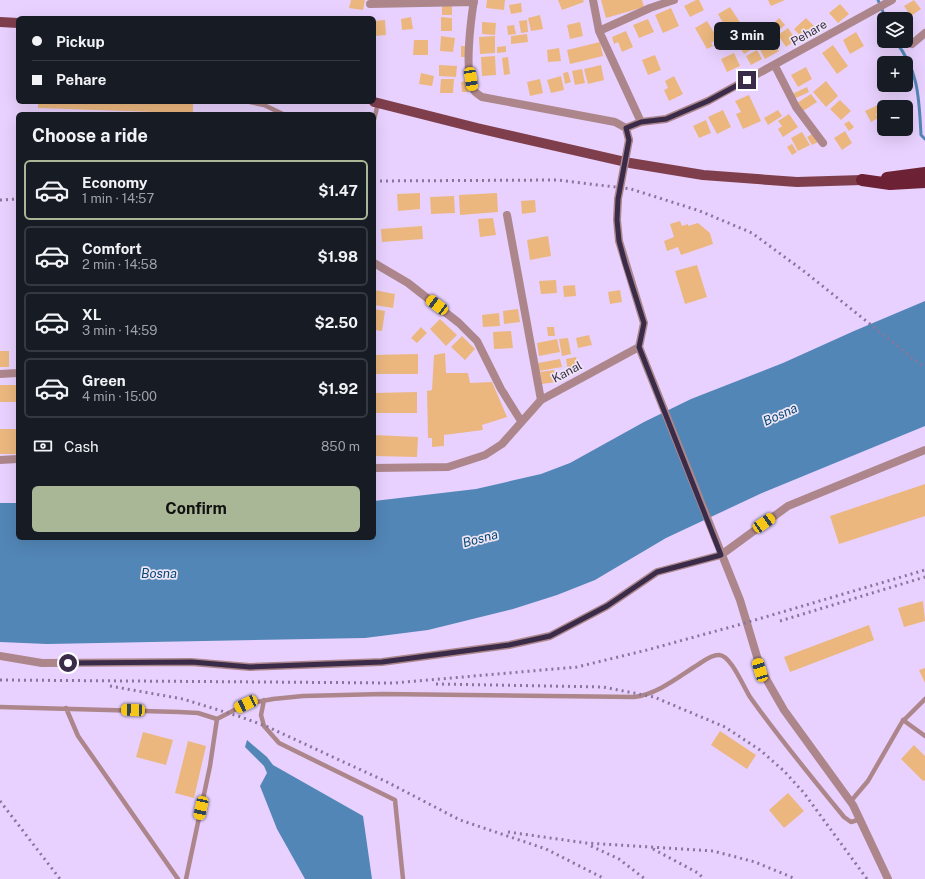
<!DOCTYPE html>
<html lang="en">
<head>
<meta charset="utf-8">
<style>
  body { margin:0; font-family:"Public Sans",sans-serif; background:#20242c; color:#f1f3f6; height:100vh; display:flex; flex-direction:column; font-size:15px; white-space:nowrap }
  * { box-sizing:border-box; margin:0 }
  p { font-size:13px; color:#9ea1a6 }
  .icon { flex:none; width:22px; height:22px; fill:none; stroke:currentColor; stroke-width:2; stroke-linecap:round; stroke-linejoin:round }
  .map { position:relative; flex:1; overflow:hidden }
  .details { position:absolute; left:16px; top:112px; width:360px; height:428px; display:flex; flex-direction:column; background:#171b24; border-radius:6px; box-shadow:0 4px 16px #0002 }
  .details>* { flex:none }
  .top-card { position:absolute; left:16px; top:16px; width:360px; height:88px; border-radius:6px; box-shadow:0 4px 16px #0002; display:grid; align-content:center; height:88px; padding:0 16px; background:#171b24 }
  .controls { position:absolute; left:877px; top:12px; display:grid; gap:8px }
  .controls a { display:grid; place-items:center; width:36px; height:36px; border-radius:6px; background:#171b24; box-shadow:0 4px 16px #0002; font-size:20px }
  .end { position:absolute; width:18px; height:18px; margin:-9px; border:5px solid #3a2b48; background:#fff; box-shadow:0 0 0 2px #fff }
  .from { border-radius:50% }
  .bubble { position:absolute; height:28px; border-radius:6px; background:#171b24; box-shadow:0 4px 16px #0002; font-size:13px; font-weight:700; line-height:28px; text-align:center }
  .car { position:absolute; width:12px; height:24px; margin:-12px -6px; border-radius:5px; box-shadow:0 0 3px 1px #0007; background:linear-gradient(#f5c518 24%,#345 0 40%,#f5c518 0 76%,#345 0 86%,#f5c518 0) }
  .top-card b { display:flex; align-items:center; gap:14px; height:38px; font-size:15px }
  .top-card b+b { border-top:1px solid #363941 }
  .top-card i { width:10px; height:10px; background:#f1f3f6 }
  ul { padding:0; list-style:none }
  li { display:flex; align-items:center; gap:12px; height:60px; margin:0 8px 6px; padding:0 8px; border:2px solid #363941; border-radius:6px }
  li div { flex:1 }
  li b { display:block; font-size:15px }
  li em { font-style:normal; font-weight:700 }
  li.active { border-color:#a9b797 }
  li>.icon { width:36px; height:36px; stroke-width:1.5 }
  h2 { padding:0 16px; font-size:18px; line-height:48px }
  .pay { display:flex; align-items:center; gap:10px; height:44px; padding:0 16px; font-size:15px }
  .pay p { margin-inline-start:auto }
  .action { display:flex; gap:8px; margin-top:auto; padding:8px 16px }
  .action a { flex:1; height:46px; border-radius:6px; background:#a9b797; color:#111; font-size:16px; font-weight:700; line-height:46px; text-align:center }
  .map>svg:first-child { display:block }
  .water { fill:#5286b7 }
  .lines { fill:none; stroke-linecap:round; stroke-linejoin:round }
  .stream { stroke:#5286b7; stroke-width:3 }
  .building { fill:#ebb77f }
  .lane { stroke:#ad868c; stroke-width:4.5 }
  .street { stroke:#ad868c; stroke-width:8 }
  .primary { stroke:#7f3e4c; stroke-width:10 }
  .highway { stroke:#6d2135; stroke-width:12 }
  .rail { stroke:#89769b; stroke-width:3; stroke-dasharray:2 4; stroke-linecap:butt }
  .street-bridge { stroke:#ad868c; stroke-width:8 }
  .route { stroke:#3a2b48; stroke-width:5 }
  .labels { text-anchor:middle; stroke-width:3.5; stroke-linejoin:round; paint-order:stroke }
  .street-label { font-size:12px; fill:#3a2b48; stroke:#ede5f4 }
  .water-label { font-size:13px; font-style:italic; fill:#084776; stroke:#ede5f4 }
</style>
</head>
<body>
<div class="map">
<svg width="925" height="879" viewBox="0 0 925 879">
  <rect width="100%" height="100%" fill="#e8d1fe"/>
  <path class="water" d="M925,301V426L762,493L666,538L595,580L557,595L513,609L428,630L365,638L47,644L0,642V503H18V538H374V501L476,489L541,474L570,463L644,422L691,399L783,363L854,331Z
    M247,740L267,757L273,765L363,816L372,879H305L277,829L260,786L267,773L264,766L245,747Z"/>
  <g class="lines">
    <path class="stream" d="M878,0L886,19
      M895,41C919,70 919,99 921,135L925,139"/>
  </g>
  <path class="building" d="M351,0H365L363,10L349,8Z
    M487,0H505L504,10L486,8Z
    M558,0H583L584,2L562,10Z
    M601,0H642L644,7L606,18Z
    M696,0H699L704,10L690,17L684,6Z
    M768,0H785L771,6Z
    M914,0L921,9L911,16L904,6Z
    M521,3L522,12L511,14L509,5Z
    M442,4H452V15H442Z
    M840,4L849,14L838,23L829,13Z
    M730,7L741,24L728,32L718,14Z
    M671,8L679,26L663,33L655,15Z
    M540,15L543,29L531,31L528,18Z
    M411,17L413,29L402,30L401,19Z
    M441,17L452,18V31H441Z
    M779,18L785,25L777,32L771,26Z
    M806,18L818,30L805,41L794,29Z
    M648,19L654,32L639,38L633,25Z
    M385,20L386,35L374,36V21Z
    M527,20L528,32L521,33L519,21Z
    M707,21L718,39L711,43L713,46L707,49L695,28Z
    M482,22L496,23L495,35L482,34Z
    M580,22L583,36L570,39L567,25Z
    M751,23L759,34L754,38L746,26Z
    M514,25L516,34L508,35L507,26Z
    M788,28L796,40L786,47L778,35Z
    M626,31L633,47L622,52L618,42L614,44L612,37Z
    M856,32L864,46L850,54L843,40Z
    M772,33L776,39L773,40L779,51L765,59L756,42Z
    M527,34L528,42L511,44V36Z
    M441,36L455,38L453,52L440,51Z
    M495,36V53L480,54L479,37Z
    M748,38L754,48L744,54L738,44Z
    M414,40H428V55H413Z
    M600,42L603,56L570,64L567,50Z
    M833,45L848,66L837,74L822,53Z
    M461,46H467L466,57H461Z
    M506,46V52L497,53V47Z
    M559,48L561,61L548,62L547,50Z
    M757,50L762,59L751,65L746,56Z
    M734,53L740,66L727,72L721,59Z
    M655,55L661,70L648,75L642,60Z
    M495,56L496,75L482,76L481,57Z
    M508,57L510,74L504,75L502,58Z
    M884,64V82L877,67Z
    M439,65L457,66L456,77L439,76Z
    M601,65L604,80L588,84L584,69Z
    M806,67L812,79L798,87L791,75Z
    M582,69L585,83L575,85L572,71Z
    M568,72L571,82L565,84L563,73Z
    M421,73L434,76L432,86L419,84Z
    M561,76L564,90L551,93L547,80Z
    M674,76L683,94L669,101L664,90L668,88L665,81Z
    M441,79H454L453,93H440Z
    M540,79L543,93L530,96L527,82Z
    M468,81L469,92H462L461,82Z
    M826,81L838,96L826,107L813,92Z
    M807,87L809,92L794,99L792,94Z
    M811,94L817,102L803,111L797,103Z
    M749,95L761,121L743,129L736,114L741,112L735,101Z
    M840,100L851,111L841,120L830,109Z
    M38,102H193V114H155V112L38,108Z
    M880,104L883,110L876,114L878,118L871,122L865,111Z
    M723,110L731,127L717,134L708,117Z
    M778,110L782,116L768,125L764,118Z
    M789,114L798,127L783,137L778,129L782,126L778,121Z
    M706,120L711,133L699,138L693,126Z
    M849,121L854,127L849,131L844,124Z
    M845,131L852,143L842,150L834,138Z
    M802,132L810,145L798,151L791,138Z
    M812,134L818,142L812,145L807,137Z
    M792,144L797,152L792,155L787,147Z
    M420,193V209L398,211L397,194Z
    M497,193L498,212L460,215L459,195Z
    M454,196L455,213L431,214L430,197Z
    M535,200L536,212L522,214L521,201Z
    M493,218L496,235L480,237L478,219Z
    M680,221L682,226L688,224V226L698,223L710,233L713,244L681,255L678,247L667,251L664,241L674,237L670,224Z
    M422,226L423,239L382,242L381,229Z
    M548,236L551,256L530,260L527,240Z
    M697,265L707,297L685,304L675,271Z
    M556,280L557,293L541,294L539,281Z
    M575,285L576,296L564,297L563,286Z
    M374,290L395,294L393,308L374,305Z
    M620,290L622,302L610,304L608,292Z
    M374,309L385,311L382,331L374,330Z
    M518,309L520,322L504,324L503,311Z
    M499,313L500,326L483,327L482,315Z
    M440,319L457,335L446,346L430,329Z
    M421,327L427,333L417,343L411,338Z
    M547,327H554L555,336H548Z
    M511,331L513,348L494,349L493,332Z
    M589,335L592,345L578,348L576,338Z
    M462,336L475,349L465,360L451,347Z
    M568,338L571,354L562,356L559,339Z
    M557,339L560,352L539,356L537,343Z
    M0,351H9V367H0Z
    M445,353L446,373H468L470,383L492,382L507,417L482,425L483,430L444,435V446L432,447V438H428L427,391L432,390L434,355Z
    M418,354V374H374V355Z
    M576,357L578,369L568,371L566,359Z
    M560,359L562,367L539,371L538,363Z
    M554,370L556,382L542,384L540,372Z
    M0,385H18V402H0Z
    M417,392V413H374V393Z
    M0,429H18V454H0Z
    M374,435L418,437L417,457L374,456Z
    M925,484V516L839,544L830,516Z
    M923,601L925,621L904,627L898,608Z
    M869,625L874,640L790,672L784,657Z
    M925,668V683L919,670Z
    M720,731L756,755L747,769L711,745Z
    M143,732L173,740L166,765L136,757Z
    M188,741L206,746L194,798L175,793Z
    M914,745L925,756V780L923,781L901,759Z
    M788,793L804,811L784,828L769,810Z"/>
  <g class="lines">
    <path class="lane" d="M250,102L264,105L283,114
      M374,120L378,103
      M264,700L261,715L264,726L279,743L395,800L403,879
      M0,707L179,712L198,713L217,719L246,704L273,699L303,696L383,694L634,697C658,694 678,677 699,664C704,661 711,655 718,655C730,653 744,688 750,697C779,738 812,778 844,817L851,822L861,819
      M66,708L78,736L178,879
      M903,720L925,736
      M851,801L868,781L902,722L925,699
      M186,879L210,766L217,719"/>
    <path class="street" d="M474,0C471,19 464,72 473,89C474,92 479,95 482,97L615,122L626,128L629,140
      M593,0L599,31L641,122
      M370,4L474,2
      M599,31L650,8L674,0
      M912,44L925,33
      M775,66L796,107L823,143
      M626,128L641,122L666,119L708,101L892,0
      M507,215L541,400
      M374,263L408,283L459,323L477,341L501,389L521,421
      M639,347L740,600L761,670L784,710L853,805L888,879
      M0,374L18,373
      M0,460L18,459
      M374,468L448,467L485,455L502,444L541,400L639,347L644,323L619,241L617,220L618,199
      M0,656L42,663L191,662L250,667L382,662L509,645L550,636L607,606L657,572L721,555L788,506L925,450"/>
    <path class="primary" d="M0,22L18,23
      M374,102L477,128L630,163L703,175L797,182L862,180"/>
    <path class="highway" d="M887,178L925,173
      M862,180L890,184L925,182"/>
    <path class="rail" d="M374,181L558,180L631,189L700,211L752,233L805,272L925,368
      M0,200L18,199
      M780,621L925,577
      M0,680L394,683L577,667L647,650L738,625L925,570
      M436,684L603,687L654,697L725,727L760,750L784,771L804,793L867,879
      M110,686L183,699L241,717L268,727L387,782L460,820L546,849L605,879
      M0,801L60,879
      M508,832L586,843L713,851L755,862L796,879
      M591,846L619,859L645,879
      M653,849L698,873L704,879"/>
    <path class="street-bridge" d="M618,199L629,140"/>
  </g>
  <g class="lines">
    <path class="route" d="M68,663L192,662L250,667L382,662L509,645L550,636L607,606L657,572L721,555L639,347L644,323L625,263L619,241L617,220L618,199L629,140L626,128L641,122L666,119L708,101L747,80"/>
  </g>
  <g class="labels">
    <g class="street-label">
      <text transform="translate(809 33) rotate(-30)" y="4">Pehare</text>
      <text transform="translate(567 372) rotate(-28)" y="4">Kanal</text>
    </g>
    <g class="water-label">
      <text transform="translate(780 414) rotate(-24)" y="5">Bosna</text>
      <text transform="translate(480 538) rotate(-15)" y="5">Bosna</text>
      <text x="159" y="578">Bosna</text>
    </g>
  </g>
</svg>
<div class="controls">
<a><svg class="icon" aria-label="layers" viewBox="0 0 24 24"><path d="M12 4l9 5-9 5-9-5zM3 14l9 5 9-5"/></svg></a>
<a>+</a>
<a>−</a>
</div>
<i class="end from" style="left:68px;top:663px"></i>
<i class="end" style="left:747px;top:80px"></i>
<div class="bubble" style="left:714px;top:22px;width:66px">3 min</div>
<i class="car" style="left:471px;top:79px;rotate:171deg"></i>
<i class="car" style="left:437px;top:305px;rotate:307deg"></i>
<i class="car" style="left:764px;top:523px;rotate:56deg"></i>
<i class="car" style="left:760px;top:670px;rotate:343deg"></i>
<i class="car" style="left:246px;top:704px;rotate:245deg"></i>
<i class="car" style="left:133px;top:710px;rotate:272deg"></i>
<i class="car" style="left:201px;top:808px;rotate:192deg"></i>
<div class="top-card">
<b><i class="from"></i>Pickup</b>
<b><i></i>Pehare</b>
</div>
<section class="details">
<h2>Choose a ride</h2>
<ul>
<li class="active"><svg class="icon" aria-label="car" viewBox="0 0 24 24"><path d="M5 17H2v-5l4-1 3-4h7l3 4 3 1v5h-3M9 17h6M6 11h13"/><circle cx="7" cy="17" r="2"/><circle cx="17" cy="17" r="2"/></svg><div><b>Economy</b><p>1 min · 14:57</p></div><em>$1.47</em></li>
<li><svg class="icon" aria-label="car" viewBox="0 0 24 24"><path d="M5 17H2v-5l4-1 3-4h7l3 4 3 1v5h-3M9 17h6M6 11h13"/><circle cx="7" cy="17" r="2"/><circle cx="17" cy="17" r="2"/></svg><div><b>Comfort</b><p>2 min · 14:58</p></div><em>$1.98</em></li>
<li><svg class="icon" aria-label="car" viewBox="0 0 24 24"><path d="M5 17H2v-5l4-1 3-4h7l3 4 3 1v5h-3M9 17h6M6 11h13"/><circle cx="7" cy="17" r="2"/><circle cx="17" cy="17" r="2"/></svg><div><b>XL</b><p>3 min · 14:59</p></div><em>$2.50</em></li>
<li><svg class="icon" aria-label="car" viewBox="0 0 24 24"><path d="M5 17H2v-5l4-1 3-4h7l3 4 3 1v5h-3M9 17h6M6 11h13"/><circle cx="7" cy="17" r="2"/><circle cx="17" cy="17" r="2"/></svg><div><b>Green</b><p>4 min · 15:00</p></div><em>$1.92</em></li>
</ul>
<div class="pay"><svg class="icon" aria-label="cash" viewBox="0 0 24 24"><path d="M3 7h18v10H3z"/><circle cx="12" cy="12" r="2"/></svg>Cash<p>850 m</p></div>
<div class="action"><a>Confirm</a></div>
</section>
</div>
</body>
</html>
